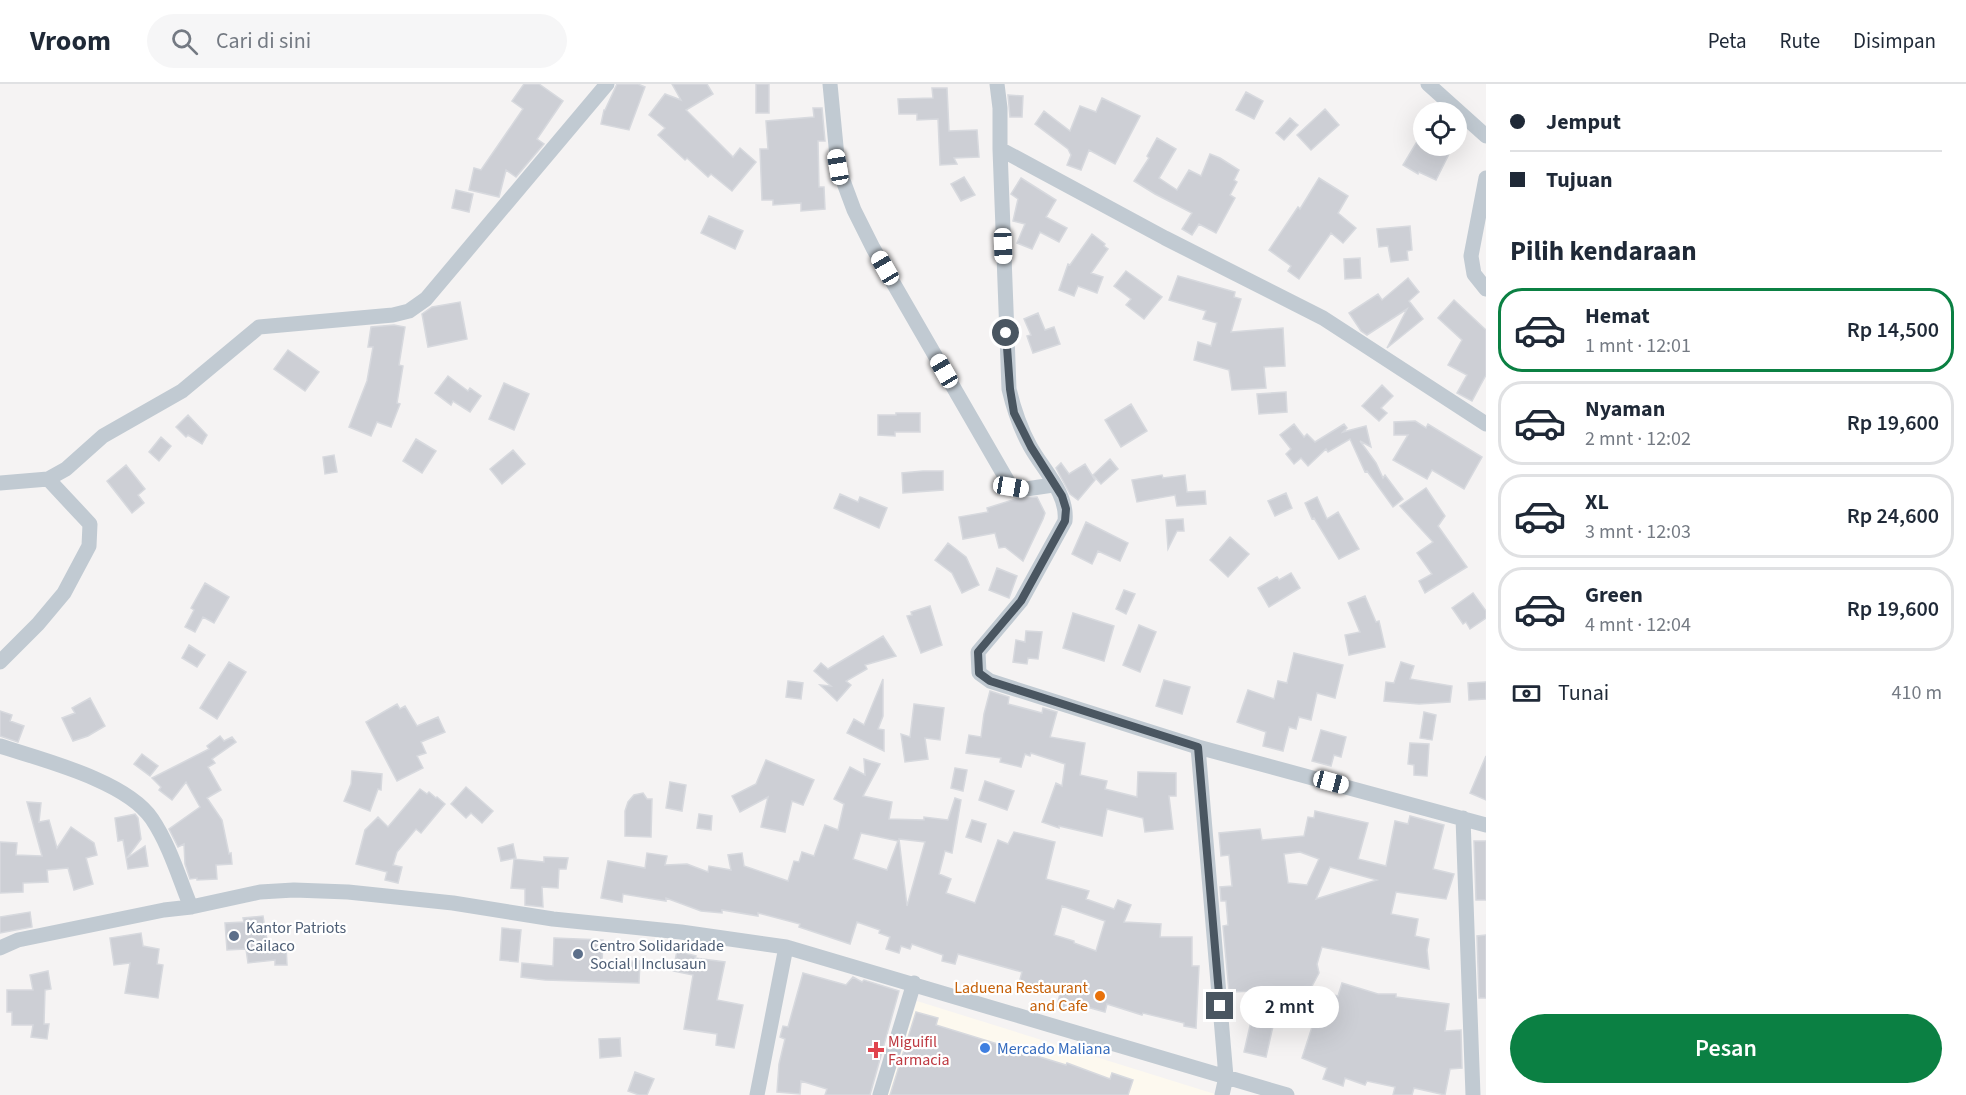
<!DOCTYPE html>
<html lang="id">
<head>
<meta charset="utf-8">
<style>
  body { margin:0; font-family:"Source Sans 3",sans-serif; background:#f6f6f7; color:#1f2937; height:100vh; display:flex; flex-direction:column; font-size:22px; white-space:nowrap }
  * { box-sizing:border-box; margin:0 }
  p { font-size:20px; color:#747a83 }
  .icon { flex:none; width:33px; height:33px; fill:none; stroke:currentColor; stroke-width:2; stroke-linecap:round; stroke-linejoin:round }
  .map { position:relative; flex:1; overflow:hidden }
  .side { display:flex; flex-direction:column; background:#fff; width:480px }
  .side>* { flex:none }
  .top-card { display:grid; align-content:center; height:132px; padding:0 24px; background:#fff }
  .buttons { position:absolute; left:1413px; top:18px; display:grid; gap:12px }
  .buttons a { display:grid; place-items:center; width:54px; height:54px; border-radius:50%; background:#fff; box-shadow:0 6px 24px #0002; font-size:30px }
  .end { position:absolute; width:27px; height:27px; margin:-14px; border:8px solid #4a5661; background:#fff; box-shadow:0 0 0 3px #fff }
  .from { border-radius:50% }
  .bubble { position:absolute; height:42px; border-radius:21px; background:#fff; box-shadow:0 6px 24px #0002; font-size:20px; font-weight:600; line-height:42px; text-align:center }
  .car { position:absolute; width:18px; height:36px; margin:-18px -9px; border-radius:8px; box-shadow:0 0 4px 2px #0007; background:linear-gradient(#fff 24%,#345 0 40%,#fff 0 76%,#345 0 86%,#fff 0) }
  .top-card b { display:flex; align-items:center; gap:21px; height:57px; font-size:22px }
  .top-card b+b { border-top:2px solid #e0e1e3 }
  .top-card i { width:15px; height:15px; background:#1f2937 }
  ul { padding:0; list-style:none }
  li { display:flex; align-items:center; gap:18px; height:84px; margin:0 12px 9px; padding:0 12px; border:3px solid #e0e1e3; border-radius:24px }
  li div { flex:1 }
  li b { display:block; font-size:22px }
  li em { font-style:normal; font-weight:600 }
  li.on { border-color:#0b8043 }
  li>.icon { width:54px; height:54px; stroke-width:1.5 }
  h2 { padding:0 24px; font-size:27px; line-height:72px }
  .pay { display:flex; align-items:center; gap:15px; height:66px; padding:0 24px; font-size:22px }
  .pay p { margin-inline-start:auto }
  .action { display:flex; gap:12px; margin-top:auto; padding:12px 24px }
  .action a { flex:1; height:69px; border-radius:36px; background:#0b8043; color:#fff; font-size:24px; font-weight:600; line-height:69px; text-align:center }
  header { display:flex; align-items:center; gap:36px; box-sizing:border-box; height:84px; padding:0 30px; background:#fff; border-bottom:2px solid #e0e1e3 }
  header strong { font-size:28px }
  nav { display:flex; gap:33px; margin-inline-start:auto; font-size:21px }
  .search { width:420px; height:54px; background:#f6f6f7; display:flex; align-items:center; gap:15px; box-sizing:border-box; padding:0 21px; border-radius:33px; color:#747a83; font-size:22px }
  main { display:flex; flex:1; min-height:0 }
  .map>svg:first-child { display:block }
  .commercial { fill:#fdf9ef }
  .building { fill:#cdcfd5; stroke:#d7d9de; stroke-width:1.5; fill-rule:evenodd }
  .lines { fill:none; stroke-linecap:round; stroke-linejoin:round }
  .minor { stroke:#c1cad2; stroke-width:15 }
  .route { stroke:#4a5661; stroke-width:8 }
  .service-dot { fill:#5c6f8a; stroke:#fff; stroke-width:2 }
  .food-dot { fill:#e8710a; stroke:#fff; stroke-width:2 }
  .shop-dot { fill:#3f7fe0; stroke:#fff; stroke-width:2 }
  .health-dot { fill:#e0444e; stroke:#fff; stroke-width:2 }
  .labels { text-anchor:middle; stroke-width:4.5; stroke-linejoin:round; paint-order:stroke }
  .service-label { font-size:16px; fill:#4e5e75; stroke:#fff; text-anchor:start }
  .food-label { font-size:16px; fill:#c56008; stroke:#fff; text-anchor:end }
  .health-label { font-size:16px; fill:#be3a42; stroke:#fff; text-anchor:start }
  .shop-label { font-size:16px; fill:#366cbe; stroke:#fff; text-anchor:start }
</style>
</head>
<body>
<header>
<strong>Vroom</strong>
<div class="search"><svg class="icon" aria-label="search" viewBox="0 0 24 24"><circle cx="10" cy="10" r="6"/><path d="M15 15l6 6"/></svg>Cari di sini</div>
<nav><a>Peta</a><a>Rute</a><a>Disimpan</a></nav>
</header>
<main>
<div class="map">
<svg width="1486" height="1011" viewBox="0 0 1486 1011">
  <rect width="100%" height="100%" fill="#f5f3f3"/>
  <path class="commercial" d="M917,917L1218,1011H888Z"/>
  <path class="building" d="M524,0H539L563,17L537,55L544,60L516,93L506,86L499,113L469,106L474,84L481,86L523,25L512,17Z
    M617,0H638L645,3L629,46L601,40L604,26H605Z
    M672,0H707L713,10L686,26L733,73L740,64L756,78L732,107L711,90L708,93L687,74L685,76L658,51L665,44L649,31L665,10L681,16Z
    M756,0H769V29H756Z
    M932,4H947L949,47L977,46L979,73L954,74L957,80L940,81L938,35L917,36V30H899L898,15L933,14Z
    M1246,8L1263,17L1254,35L1236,26Z
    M1008,11L1023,12L1022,33H1010Z
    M1102,14L1140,32L1115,80L1089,66L1081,86L1067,81L1071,71L1068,65L1035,40L1044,27L1070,47L1080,22L1096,28Z
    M813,24H822L825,57H818L819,103H824L825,125L801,127V119L773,121V116H762L760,65H768L766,37L814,33Z
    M1325,25L1339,41L1311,66L1297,51Z
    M1290,34L1298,41L1284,56L1276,49Z
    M1424,46V62H1453L1436,96L1419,88L1418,90L1403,81Z
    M1157,54L1176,65L1159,94L1177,106L1189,86L1201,92L1210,70L1220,74L1239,86L1234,96L1237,98L1230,111L1235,114L1216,149L1199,140L1192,151L1182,145L1192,129L1155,110L1134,97L1149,74L1147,72Z
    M964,93L975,111L961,117L951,100Z
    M1021,94L1056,116L1046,133L1067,144L1059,158L1040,148L1032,165L1017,159L1025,140L1013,137L1018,115L1011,110Z
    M1319,94L1348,112L1338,129L1356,144L1343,159L1331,149L1299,195L1288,187L1291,182L1269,166L1298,123L1300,125Z
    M456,106L473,110L469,128L452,124Z
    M709,132L743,147L735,165L701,149Z
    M1410,142L1412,166L1407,167L1408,176L1391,178L1388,162L1379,163L1377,145Z
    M1092,150L1105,160L1104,162L1108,165L1091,189L1103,193L1097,209L1078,202L1074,212L1059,206L1068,180L1070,181Z
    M1360,174L1361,194L1345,195L1344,175Z
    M1126,187L1162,213L1144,235L1126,221L1131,215L1114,202Z
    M1178,192L1235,208L1234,213L1241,215L1231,248L1283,244L1285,282L1264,283L1266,304L1232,306L1229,286L1194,276L1198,258L1211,262L1217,239L1203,235L1206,227L1169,216Z
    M1408,194L1419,208L1409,217L1423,235L1387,264L1407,225L1367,251L1361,247L1349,229L1378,210L1382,216Z
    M1454,216L1486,246V291L1472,317L1457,309L1467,291L1448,281L1462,256L1438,234Z
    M460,218L467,255L428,263L422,230L432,223Z
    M1038,229L1045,246L1054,243L1060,260L1033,269L1027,252L1031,251L1024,235Z
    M394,241L405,243L399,281L403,282L397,319L400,320L391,343L377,338L371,352L349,343L367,297L373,263H368L371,243Z
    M288,266L319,288L305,307L274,285Z
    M448,292L468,307L470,304L481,312L470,328L453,317L451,321L435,309Z
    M504,299L529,310L514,346L489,335Z
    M1382,301L1393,312L1381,324L1387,329L1379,337L1362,322Z
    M1286,308L1287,328L1259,330L1257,310Z
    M1131,320L1147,347L1121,363L1105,336Z
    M896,329H920V348H895V352L878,351V331H896Z
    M188,331L207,351L202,360L188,351L186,353L176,343Z
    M1415,337L1426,344L1428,340L1482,373L1464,405L1432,386L1427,395L1393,376L1408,351H1394V338Z
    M1294,340L1304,353L1307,350L1315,358L1344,340L1347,344L1343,348L1366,342L1371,363L1360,357L1376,379L1383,394L1385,391L1403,415L1393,423L1367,387L1365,388L1350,355L1328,368L1326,365L1308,382L1301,374L1294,380L1286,370L1291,365L1280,351Z
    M161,353L171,362L159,377L149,368Z
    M416,355L436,367L422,389L403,377Z
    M513,366L525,380L502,400L490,385Z
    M334,371L337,388L325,390L323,373Z
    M1110,375L1118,385L1101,400L1093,391Z
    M1061,379L1069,390L1085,380L1095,396L1078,416L1070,410L1056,384Z
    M126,381L145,405L138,411L144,419L132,429L107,397Z
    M923,387H943V406L903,409L902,389Z
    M1162,391L1163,394L1185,391L1187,408L1205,407L1206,420L1177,422L1175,411L1137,418L1132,396Z
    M1426,404L1445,432L1438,442L1467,483L1425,509L1419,497L1432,490L1417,469L1433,458L1400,422Z
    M1286,409L1292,424L1275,432L1268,417Z
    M840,410L858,418L860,413L887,424L879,444L834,424Z
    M1037,413L1045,429L1043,435L1023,477L1005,463L999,464L995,449L963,455L959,433L988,428L987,424L1019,414Z
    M1317,413L1327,435L1338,428L1359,465L1339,475L1314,434L1312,435L1305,419Z
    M1183,435L1184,447H1177L1168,465L1166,436Z
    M1086,438L1128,459L1120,477L1098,467L1092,480L1072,470Z
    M1230,453L1249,470L1228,493L1210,476Z
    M948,459L966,473L979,501L962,509L952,489L935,476Z
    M997,484L1017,492L1009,514L989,506Z
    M1291,489L1300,504L1269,523L1258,504L1277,493L1279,496Z
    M205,499L229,513L214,539L203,533L195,548L185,543L194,526L191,524Z
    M1124,506L1135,510L1126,530L1116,525Z
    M1473,509L1486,527V534L1470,545L1466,538L1463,540L1452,524Z
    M1365,512L1376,538L1379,537L1385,563L1349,571L1345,551L1360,548L1348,519Z
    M930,522L942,561L921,569L907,532L912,531L911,528Z
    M1073,529L1114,542L1104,577L1063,564Z
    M1139,541L1156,548L1140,588L1123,581Z
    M1026,547L1042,548L1038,575L1028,574L1027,580L1013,578L1016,556L1025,558Z
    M883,552L896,572L865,581L867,585L846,597L851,601L837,617L820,601L831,602L814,587L821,579L828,585Z
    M189,561L205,571L197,583L182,574Z
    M1294,569L1343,581L1335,614L1317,609L1311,636L1299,633L1296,645L1289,643L1283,667L1263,662L1266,648L1237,638L1248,606L1274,615L1278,597L1287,599Z
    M229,578L246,588L217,635L200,624Z
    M1401,578L1414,582L1410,595L1452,602L1450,618L1419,620L1384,617L1386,598L1394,599Z
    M883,595V632L878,645L884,646V667L847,649L854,635L864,641Z
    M1164,596L1190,603L1182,630L1156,622Z
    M788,597L803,599L801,615L786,613Z
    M1486,598V615L1469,616L1468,599Z
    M990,607L1009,613L1008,620L1042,629L1043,624L1057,628L1050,653L1085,659L1080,691L1107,697L1105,705L1137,713L1138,688L1176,689V712H1169L1173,745L1145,748L1143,734L1107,725L1102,752L1059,742V744L1042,738L1056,699L1062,702L1065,680L1031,669L1030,672L1025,670L1021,683L1000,678L1001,674L966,669L969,651L981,653L984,630Z
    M90,614L105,642L88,652L73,657L62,634L75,629L72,624Z
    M397,620L400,625L405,622L417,642L438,633L445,648L421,658L426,669L417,672L423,684L397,697L366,638Z
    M914,620L944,624L940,656L925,654L928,675L905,678L901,650L910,653Z
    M0,627L12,631L10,637L24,642L18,658L0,652Z
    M1424,628L1436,631L1432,656L1420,654Z
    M1321,646L1346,653L1341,673L1334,671L1331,682L1312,677Z
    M220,652L224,657L232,653L236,658L212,675L215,679L208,683L221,706L207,714L222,736L229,770L231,769L232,780L216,781L217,795L197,796V794L190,795L185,780L184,760L178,763L169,745L200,723L186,698L172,716L159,706L161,703L152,694L209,665L207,662Z
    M1410,659L1429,660L1427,692L1414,691V681L1408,680Z
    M142,670L158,682L150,692L134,680Z
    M1486,672V716L1470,709Z
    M864,675L880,680L863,712L892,718L889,735L924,736V733L948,736L955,714L961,716L952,769L945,767L939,790L951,795L946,809L975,819L998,756L1008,760L1014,748L1055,758L1046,795L1089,807L1086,815L1114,825L1118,816L1131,821L1124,838L1161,840L1160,853H1192V882H1199L1196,944L1184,942V939L1143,929L1142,931L1107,920L1105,928L1076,920L1075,927L1057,922L1060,910L1019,899L1022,888L958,870L955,880L942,877L943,871L912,860L910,865L901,862L899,869L886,865L890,853L879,849L880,846L857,838L850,860L799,843L800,840L758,829V832L722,826V829L701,827L666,814V817L623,810L622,818L601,814L608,777L645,784L647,769L667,772L665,781L687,780L708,788L709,782L731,786L728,771L742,769L744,782L788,797L794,777L799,778L802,768L814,772L825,741L838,746L844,720L834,715L850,683L865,691ZM861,749L898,757L887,786L853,775ZM899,755L925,758L907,822ZM1062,822L1105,837L1096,867L1074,859V857L1054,851Z
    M766,676L814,696L803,721L792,717L785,748L761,743L768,713L740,728L732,712L756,700Z
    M955,684L967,686L963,707L951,704Z
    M352,687L382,690L381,706L378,705L370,727L344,717L351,700Z
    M985,697L1014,707L1007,726L979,716Z
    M670,698L686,701L682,727L666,724Z
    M466,703L493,727L482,739L471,729L466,734L451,720Z
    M420,705L427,710L429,708L436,714L437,713L445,720L421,749L416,745L397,768L393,781L402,783L398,799L385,796L387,788L356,780L365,746L378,733L388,743Z
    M643,709L647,715H652L651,753L625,752V727L628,718L634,711Z
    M27,718L41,719L39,738L49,736L57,764L71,743L94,759L97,771L86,774L93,800L74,806L68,784L47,786L48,798L23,799V808L0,809V758L17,759L16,771L42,772Z
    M1315,727L1368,739L1358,775L1386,782L1395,737L1408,740L1410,732L1444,741L1433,785L1454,790L1446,815L1396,808L1391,830L1418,835L1415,852L1429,855L1427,866L1429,885L1322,863L1317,880L1319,889L1310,906L1332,915L1333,911L1338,912L1342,899L1378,910H1396V913L1449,920L1445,947L1461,946L1462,984L1450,985L1445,1011L1414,1004L1412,1011H1393L1395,1003L1367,997L1365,1001L1345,994L1343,1002L1323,995L1327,984L1302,974L1313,940L1314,930L1304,925L1305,922L1279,916L1266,973L1244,968L1258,907L1229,908L1223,842L1228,841L1226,817H1221L1220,803L1232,802L1229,771L1221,772L1219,749L1260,745L1262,756L1304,752L1308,733L1314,734ZM1300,768L1319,775L1307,801L1288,799L1284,770ZM1330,783L1377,796L1316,815Z
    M135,730L138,734L141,755L127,774L145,762L148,782L128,785L123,756L118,757L115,734Z
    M699,730L712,732L711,746L697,744Z
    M972,736L986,740L981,758L966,753Z
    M1474,757H1486V816H1476Z
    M513,760L516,774L501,777L498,764Z
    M544,773L568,774L566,785H559L558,804L542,803L543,823L525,821V805L511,804L514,775L544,778Z
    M30,828L32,843L0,849V833Z
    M263,832L268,862L286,861L287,881H275V876L248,879L246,865L227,866L225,839L244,838L243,834Z
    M502,844L521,846L518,878L500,876Z
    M141,849L143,862L159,865L157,880L163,881L158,914L125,909L130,879L114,881L110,854Z
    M1486,851V914H1479L1477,852Z
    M554,854L603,856L602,880L627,882V877H640L639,899L545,896L521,893L522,879L553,882Z
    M677,867L696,872L695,874L725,878L717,916L743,921L734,964L716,961L717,950L684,945L693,891L673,887Z
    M48,887L51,905L45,906L44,940H49L47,955L31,953L33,941H12V928H7V906H33L30,891Z
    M803,889L846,901L853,893L862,898L864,896L899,907L870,1011H825L827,1005L801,997L800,1010L777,1008L779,980L785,955L780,953L783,942L788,943Z
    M916,928L938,934L936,941L1066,981L1067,979L1110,995L1112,989L1133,996L1128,1011H890Z
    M620,954L621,972L600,974L599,955Z
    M635,988L654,995L647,1011H639L628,1007Z"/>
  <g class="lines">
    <path class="minor" d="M830,0L838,83L854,126L873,164L1011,403L1026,405L1053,401
      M997,0L1000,24V65
      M1428,0L1486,52
      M1486,94L1471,172L1474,190L1486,205
      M0,399L48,395L66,385L103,352L182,307L259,243L393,231L409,227L426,215L607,0
      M0,578L38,540L64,509L89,462L90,440L48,395
      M0,662C43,676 127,697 152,735C170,762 179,794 191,823
      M1198,663L1486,741
      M1463,734L1473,1011
      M0,864L18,856L164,826L191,823L260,808L294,806L348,808L453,819L553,835L681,848L786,863L1287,1011
      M757,1011L786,863
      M880,1011L914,899
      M1222,1011L1226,993L1198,663L990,597L979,589L978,568L1021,517L1065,437C1068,409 1043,386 1030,362C1020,344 1014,326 1009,305L1000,65L1165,154L1323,234L1486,340"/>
  </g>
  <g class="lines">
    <path class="route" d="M1006,249L1010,305L1014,329L1031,363L1062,412L1066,425L1065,437L1021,517L978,568L979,589L990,597L1198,663L1220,922"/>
  </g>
  <g class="service-dot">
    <circle cx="234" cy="852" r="6"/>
    <circle cx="578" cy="870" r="6"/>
  </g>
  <circle class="food-dot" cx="1100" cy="912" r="6"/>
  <circle class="shop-dot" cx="985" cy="964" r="6"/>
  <path class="health-dot" d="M873 957h6v6h6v6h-6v6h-6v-6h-6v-6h6z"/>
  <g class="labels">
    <g class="service-label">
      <text x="246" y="849">Kantor Patriots<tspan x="246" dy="18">Cailaco</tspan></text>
      <text x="590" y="867">Centro Solidaridade<tspan x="590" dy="18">Social I Inclusaun</tspan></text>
    </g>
    <g class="food-label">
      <text x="1088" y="909">Laduena Restaurant<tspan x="1088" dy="18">and Cafe</tspan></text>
    </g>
    <g class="health-label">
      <text x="888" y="963">Miguifil<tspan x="888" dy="18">Farmacia</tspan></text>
    </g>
    <g class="shop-label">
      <text x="997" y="970">Mercado Maliana</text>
    </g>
  </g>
</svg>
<div class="buttons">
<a><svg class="icon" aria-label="locate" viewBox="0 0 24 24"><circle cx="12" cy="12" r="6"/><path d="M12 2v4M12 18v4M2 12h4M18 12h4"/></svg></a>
</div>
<i class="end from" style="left:1006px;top:249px"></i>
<i class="end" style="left:1220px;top:922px"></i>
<div class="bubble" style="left:1240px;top:902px;width:99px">2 mnt</div>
<i class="car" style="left:838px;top:83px;rotate:350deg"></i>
<i class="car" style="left:1003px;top:162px;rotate:178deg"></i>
<i class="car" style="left:885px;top:184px;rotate:330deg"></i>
<i class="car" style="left:944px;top:287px;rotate:330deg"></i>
<i class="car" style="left:1011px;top:403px;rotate:100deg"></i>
<i class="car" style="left:1331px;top:698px;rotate:105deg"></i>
</div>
<section class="side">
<div class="top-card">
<b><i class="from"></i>Jemput</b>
<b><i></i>Tujuan</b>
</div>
<h2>Pilih kendaraan</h2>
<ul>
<li class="on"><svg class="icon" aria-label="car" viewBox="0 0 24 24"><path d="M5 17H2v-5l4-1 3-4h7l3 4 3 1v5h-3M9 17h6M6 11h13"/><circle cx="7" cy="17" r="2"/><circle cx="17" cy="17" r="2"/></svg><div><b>Hemat</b><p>1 mnt · 12:01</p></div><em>Rp 14,500</em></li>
<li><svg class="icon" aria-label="car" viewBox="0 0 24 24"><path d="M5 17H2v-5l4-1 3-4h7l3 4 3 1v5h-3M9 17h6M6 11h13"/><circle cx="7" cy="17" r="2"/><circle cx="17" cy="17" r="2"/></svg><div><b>Nyaman</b><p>2 mnt · 12:02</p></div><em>Rp 19,600</em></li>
<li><svg class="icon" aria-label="car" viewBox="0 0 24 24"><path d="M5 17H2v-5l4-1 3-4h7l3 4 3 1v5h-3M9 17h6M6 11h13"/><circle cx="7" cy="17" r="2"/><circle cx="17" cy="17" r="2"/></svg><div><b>XL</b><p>3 mnt · 12:03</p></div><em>Rp 24,600</em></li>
<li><svg class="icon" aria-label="car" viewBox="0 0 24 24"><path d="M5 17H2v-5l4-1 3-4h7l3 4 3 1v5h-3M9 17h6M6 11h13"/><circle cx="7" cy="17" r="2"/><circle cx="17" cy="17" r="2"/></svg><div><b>Green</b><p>4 mnt · 12:04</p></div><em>Rp 19,600</em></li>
</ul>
<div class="pay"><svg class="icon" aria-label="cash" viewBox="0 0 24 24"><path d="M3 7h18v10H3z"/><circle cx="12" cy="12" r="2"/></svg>Tunai<p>410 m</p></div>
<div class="action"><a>Pesan</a></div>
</section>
</main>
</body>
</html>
